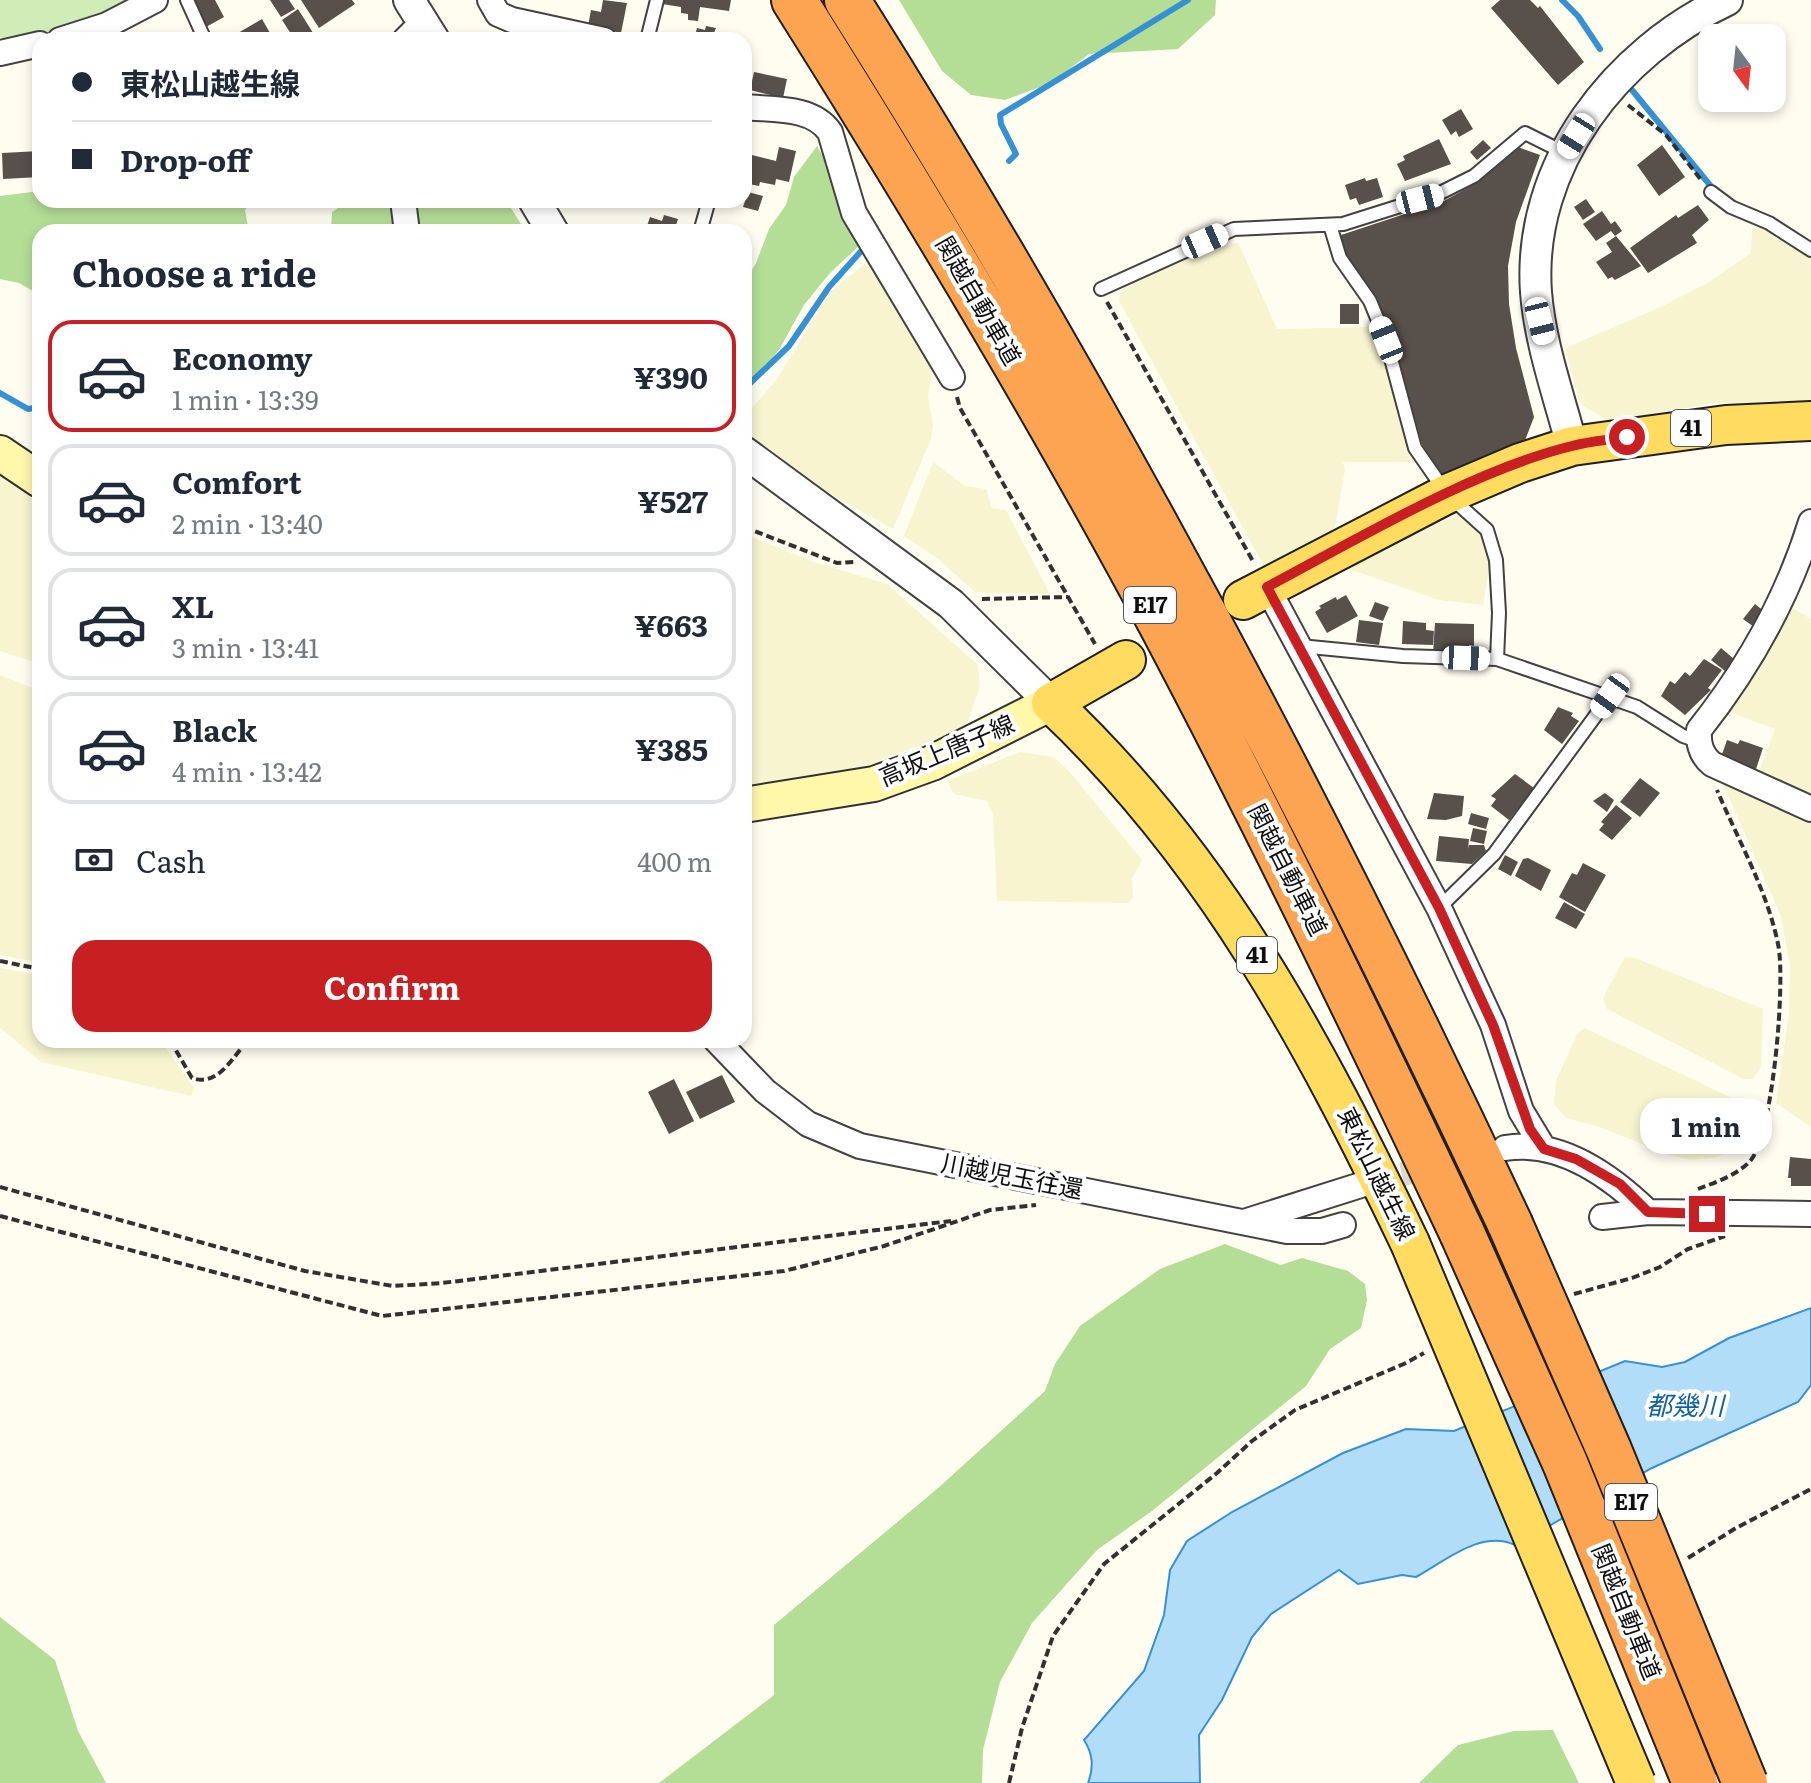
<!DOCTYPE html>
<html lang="en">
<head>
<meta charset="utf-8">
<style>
  body { margin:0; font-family:Literata,"Noto Sans JP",serif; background:#f6f6f7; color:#1f2937; height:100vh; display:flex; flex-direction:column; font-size:30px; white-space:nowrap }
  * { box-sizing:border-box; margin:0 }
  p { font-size:26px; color:#747a83 }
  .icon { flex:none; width:44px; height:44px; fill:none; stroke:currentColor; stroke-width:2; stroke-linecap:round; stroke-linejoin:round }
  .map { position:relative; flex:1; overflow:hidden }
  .drawer { position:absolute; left:32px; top:224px; width:720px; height:824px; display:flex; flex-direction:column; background:#fff; border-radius:24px; box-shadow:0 4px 12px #0003 }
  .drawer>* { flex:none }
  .guide { position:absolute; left:32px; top:32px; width:720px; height:176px; border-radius:24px; box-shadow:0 4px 12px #0003; display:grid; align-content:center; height:176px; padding:0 40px; background:#fff }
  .needle { width:52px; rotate:165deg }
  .controls { position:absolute; left:1698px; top:24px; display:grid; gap:16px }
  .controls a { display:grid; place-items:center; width:88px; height:88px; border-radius:16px; background:#fff; box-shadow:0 4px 12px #0003; font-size:40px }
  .end { position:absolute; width:36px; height:36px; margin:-18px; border:10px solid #c71f22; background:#fff; box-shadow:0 0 0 4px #fff }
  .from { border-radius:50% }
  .bubble { position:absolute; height:56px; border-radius:24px; background:#fff; box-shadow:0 4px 12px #0003; font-size:26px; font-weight:700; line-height:56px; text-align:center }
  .car { position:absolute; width:24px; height:48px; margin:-24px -12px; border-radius:10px; box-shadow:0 0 6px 2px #0007; background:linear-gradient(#fff 24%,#345 0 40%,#fff 0 76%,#345 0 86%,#fff 0) }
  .guide b { display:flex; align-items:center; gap:28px; height:76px; font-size:30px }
  .guide b+b { border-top:2px solid #e0e1e3 }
  .guide i { width:20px; height:20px; background:#1f2937 }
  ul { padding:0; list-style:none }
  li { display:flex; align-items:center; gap:24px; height:112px; margin:0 16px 12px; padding:0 24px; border:4px solid #e0e1e3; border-radius:24px }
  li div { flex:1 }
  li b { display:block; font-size:30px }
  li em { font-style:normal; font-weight:700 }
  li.on { border-color:#c71f22 }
  li>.icon { width:72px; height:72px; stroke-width:1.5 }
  h2 { padding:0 40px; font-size:36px; line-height:96px }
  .pay { display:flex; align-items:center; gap:20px; height:88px; padding:0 40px; font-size:30px }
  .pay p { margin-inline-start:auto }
  .cta { display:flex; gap:16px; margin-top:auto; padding:16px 40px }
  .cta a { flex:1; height:92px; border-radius:24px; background:#c71f22; color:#fff; font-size:32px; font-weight:700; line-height:92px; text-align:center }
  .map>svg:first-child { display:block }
  .farmland { fill:#f7f4cf }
  .green { fill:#d1ecb7 }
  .forest { fill:#b4de96 }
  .water { fill:#b2ddf9; stroke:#3591d4; stroke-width:2 }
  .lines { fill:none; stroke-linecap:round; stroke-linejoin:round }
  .stream { stroke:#3591d4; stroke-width:6 }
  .building { fill:#58504a }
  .minor-tunnel { stroke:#dbd9ce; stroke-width:24; stroke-dasharray:24 12; stroke-linecap:butt }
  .service-casing { stroke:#424242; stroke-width:16 }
  .minor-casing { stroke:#424242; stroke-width:28 }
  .tertiary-casing { stroke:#424242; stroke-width:34 }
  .secondary-casing { stroke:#313131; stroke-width:38 }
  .primary-casing { stroke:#202020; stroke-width:42 }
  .motorway-casing { stroke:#202020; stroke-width:48 }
  .path { stroke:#313131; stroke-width:4; stroke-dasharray:8 4; stroke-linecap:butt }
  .service { stroke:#fff; stroke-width:12 }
  .minor { stroke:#fff; stroke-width:24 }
  .tertiary { stroke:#fff; stroke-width:30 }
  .secondary { stroke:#fff8ab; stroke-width:34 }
  .primary { stroke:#ffdc60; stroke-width:38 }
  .motorway { stroke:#fca452; stroke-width:44 }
  .primary-bridge-casing { stroke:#202020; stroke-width:42; stroke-linecap:butt }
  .motorway-bridge-casing { stroke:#202020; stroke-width:48; stroke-linecap:butt }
  .primary-bridge { stroke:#ffdc60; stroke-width:38 }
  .motorway-bridge { stroke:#fca452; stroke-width:44 }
  .route { stroke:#c71f22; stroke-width:10 }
  .labels { text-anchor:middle; stroke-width:8; stroke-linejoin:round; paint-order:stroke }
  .shield { fill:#fff; stroke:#575757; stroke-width:2 }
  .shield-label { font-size:22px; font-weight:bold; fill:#0f0f0f }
  .street-label { font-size:24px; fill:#0f0f0f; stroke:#fff }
  .water-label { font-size:26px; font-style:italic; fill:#1062a8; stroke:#fff }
</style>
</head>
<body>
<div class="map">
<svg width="1811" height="1783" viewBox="0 0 1811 1783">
  <rect width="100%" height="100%" fill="#fffdf0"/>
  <path class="farmland" d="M1763,224L1811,256V403H1716L1609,421L1580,404L1565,348L1661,307L1709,282L1751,253L1752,231Z
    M1238,242L1277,329L1376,327L1415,462H1343L1345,470L1334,532L1266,570L1119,301L1121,290L1147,275Z
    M868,261L933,364L928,396L933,425L931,439L893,529L815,485L744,432V417L777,379L829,293Z
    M933,462L965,486L986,489L992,508L1006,510L1050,594L975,592L937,558L904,536Z
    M0,474L40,500V664L0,651Z
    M1459,514L1478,531L1486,546L1489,569L1483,605L1439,600L1343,567Z
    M744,534L817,563L887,584L978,665L980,686L966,727L874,763L845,771L810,779L744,785Z
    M1791,607L1811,619V801L1756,780L1775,729L1724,710L1778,633Z
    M0,675L40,691V963L0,955Z
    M1020,752L1054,757L1069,771L1142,860L1132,879L1133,898L1128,903L997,901L993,814L987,801L954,794L947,781Z
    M1720,777L1811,821V1127L1776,1103L1789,1013L1790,966L1781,916Z
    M1625,957L1635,958L1763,1009L1761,1067L1753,1079H1744L1607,1009L1603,998Z
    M0,968L40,975V1040H160L194,1088L191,1096L41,1062L0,1028Z
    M1585,1028L1738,1101L1745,1109L1751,1124L1746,1137L1718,1157L1690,1160L1667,1154L1597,1126L1566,1118L1554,1104L1556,1081L1577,1034Z"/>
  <path class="green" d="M0,0H131C106,12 24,52 0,37Z"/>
  <path class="forest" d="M899,0H1216L1215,15L1178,49L1089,54L1051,83L1005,100L971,95L942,71Z
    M817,146L833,173L861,244L830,273L804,305L780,348L744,397V284L756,263L769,229L786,205L794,177Z
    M32,192L40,194V200L103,203L253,200L245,210L248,226L261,232H40V295L19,283L0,279V196Z
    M350,200H506L526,232H331L332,212Z
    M1225,1244L1281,1265L1302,1258L1348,1271L1365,1284L1367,1300L1361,1328L1330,1349L1306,1386L1152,1511L1097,1550L1032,1623L1000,1682L983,1750L982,1783H659L774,1695V1625L937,1489L1045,1391L1055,1364L1080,1326L1160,1269Z
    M0,1617L55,1660L78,1731L106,1783H0Z
    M1553,1730L1579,1783H1419L1458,1745L1514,1731Z"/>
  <path class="water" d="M1811,1308V1385L1798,1402L1652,1468L1515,1545C1481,1529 1444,1562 1416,1577L1402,1575L1358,1584L1339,1570L1271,1614L1252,1637L1222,1700L1199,1735L1200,1783H1088C1094,1767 1093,1754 1084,1740L1144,1671L1164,1615L1170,1570L1187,1541L1232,1512L1343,1453L1406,1429L1454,1431L1625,1361L1662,1367L1685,1362L1729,1338Z"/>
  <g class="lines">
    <path class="stream" d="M1562,0L1578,16L1600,49
      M1632,90L1714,190
      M1009,161L1016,154L1001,124L1000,115L1188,0
      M744,389L789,346L829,287L863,249
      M0,393L28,409L40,407"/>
  </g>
  <path class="building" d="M192,0H215L224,17L206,27Z
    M270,0H289L295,9L281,17Z
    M301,0H352L355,4L319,28Z
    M603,0L627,3L621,33L588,26L591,10L601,12Z
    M662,0H731L729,11L700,7L698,21L688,20V14L681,13V7L662,4Z
    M1500,0H1530L1538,8L1540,6L1584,62L1558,85L1491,8Z
    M298,9L315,36L309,40H295L282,20Z
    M262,19L274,40H226Z
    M706,26L716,28L714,33L725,35V40H694L697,28L705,30Z
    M754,72L787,79L783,98L750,90Z
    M1461,109L1473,129L1459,137L1456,131L1451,135L1442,120Z
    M1439,139L1451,164L1405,181L1397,164L1405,160L1403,156Z
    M1483,140L1491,148L1477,160L1470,152Z
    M1662,145L1685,177L1659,196L1637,165Z
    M1515,146L1540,155L1516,222L1508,266L1509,304L1516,348L1534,417L1524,443L1441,476L1422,444L1388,325L1375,297L1337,243L1341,235L1444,201L1478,182Z
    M779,147L796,151L789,182L776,179L775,185L760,182L759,186L744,183V153L776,161Z
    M40,151V177L3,179L2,153Z
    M1365,178L1366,181L1377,178L1383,197L1359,205L1356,198L1350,200L1345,185Z
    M748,192L763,196L758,211L743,207Z
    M1586,199L1595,212L1583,220L1574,207Z
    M1698,205L1709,220L1692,235L1697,243L1648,273L1630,248L1676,215L1678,218Z
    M1602,211L1611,224L1615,221L1622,231L1615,236L1611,231L1596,241L1583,224Z
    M664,215L678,219L676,225L688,229L687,232H645L650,217L662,221Z
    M1616,236L1641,266L1615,280L1612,277L1608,279L1596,262L1612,252L1606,243Z
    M1340,304H1359V324H1340Z
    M1346,595L1358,616L1327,633L1315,612L1321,608L1319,606L1336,597L1337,600Z
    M1375,602L1389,607L1383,621L1369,616Z
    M1755,604L1765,612L1754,627L1743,619Z
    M1359,620L1383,623L1379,645L1356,642Z
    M1403,621L1426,623V630L1434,631L1433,645L1402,644Z
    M1435,623L1474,624V646L1469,645V652L1459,651V654L1433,653Z
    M1721,648L1734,659L1725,671L1711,660Z
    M1704,659L1722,670L1708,688L1711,690L1685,715L1661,696L1670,681L1675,684L1685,672L1690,676Z
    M1558,707L1573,713L1571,716L1579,721L1562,744L1544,730Z
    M1727,740L1738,744L1740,740L1763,748L1755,772L1720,760Z
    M1515,774L1534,788L1509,820L1491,806L1496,799L1491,796Z
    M1640,778L1660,793L1640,817L1620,802Z
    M1434,793L1464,796L1462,816L1446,820L1427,819Z
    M1605,793L1614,800L1607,812L1593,801Z
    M1616,805L1632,818L1612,840L1599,830L1604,824L1601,822Z
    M1471,813L1489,818L1486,829L1468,824Z
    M1473,828L1487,831L1484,844L1470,841Z
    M1439,836L1469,839L1468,849L1469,845H1484L1486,851L1472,864L1436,861Z
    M1505,855L1518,862L1511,876L1498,869Z
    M1528,858L1551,870L1541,891L1515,876L1523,859Z
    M1583,863L1606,875L1585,912L1559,897L1572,873L1577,875Z
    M1564,902L1585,914L1576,929L1555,918Z
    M722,1075L735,1102L700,1119L686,1092Z
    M674,1079L694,1121L669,1134L648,1092Z
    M1790,1157L1811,1159V1186H1791V1178H1788Z"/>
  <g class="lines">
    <path class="minor-tunnel" d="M1367,1183L1487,1153"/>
    <g class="service-casing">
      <path id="service" d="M187,0L205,40
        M647,40L657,0
        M1711,192L1731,207L1769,223L1811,250
        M1330,225L1340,258L1370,301L1386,340L1415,448L1447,494L1487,530L1496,560L1499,613L1497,659
        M700,232L709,200
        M1101,289L1234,229L1343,224L1438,194L1474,176L1525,133L1565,153
        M1300,646L1403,656L1497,659L1637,707L1683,736L1698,741
        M1439,908L1494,854L1610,696"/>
    </g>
    <g class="minor-casing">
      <path id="minor" d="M490,0L498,14L512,20L604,40
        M60,40L107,25L155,0
        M405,40L422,23
        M0,53L40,44
        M744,107C773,110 812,106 830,132L854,213L952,377
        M403,200L407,232
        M1811,522C1788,597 1748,668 1699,730C1698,744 1701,755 1712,764L1811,809
        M1267,587L1439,908L1493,1025L1521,1111L1544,1149
        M716,1040L765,1091L808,1124L860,1146L1287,1231H1322L1343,1225
        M1505,1148C1560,1139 1610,1175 1648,1212
        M1602,1217L1648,1212L1811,1214
        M1244,1222L1364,1184"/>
    </g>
    <g class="tertiary-casing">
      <path id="tertiary" d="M409,0L434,40
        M534,200L553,232
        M1572,446C1559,396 1540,344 1536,292C1527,165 1616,52 1727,0
        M744,452L951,604L1051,703"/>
    </g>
    <g class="secondary-casing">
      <path id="secondary" d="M0,453L40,480
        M744,805L874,784L932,763L1051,703"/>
    </g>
    <g class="primary-casing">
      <path id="primary" d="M1243,600L1447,494L1520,463L1572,446L1726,425L1811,421
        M1126,660L1051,703C1215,857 1314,1043 1410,1243"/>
    </g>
    <g class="motorway-casing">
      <path id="motorway" d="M794,0C923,205 1048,412 1162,626C1268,826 1366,1029 1462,1233
        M847,0C1095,393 1313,803 1510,1224"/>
    </g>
    <path class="path" d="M1628,105L1666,135L1702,181
      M1107,302L1254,563
      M957,397L960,408L1095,644
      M744,527L837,563L854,562
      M982,599L1068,597
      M0,961L40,969
      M170,1040L192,1078C218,1087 232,1058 248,1040
      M0,1187L305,1271L393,1286L442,1283L951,1221
      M1698,1189C1716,1182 1738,1175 1751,1160C1773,1133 1786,980 1778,944C1767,890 1738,840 1717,790
      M0,1216L382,1316L784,1271L884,1246L990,1210L1036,1205
      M1574,1294L1632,1278L1660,1267L1688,1249L1725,1236
      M1688,1558L1736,1528L1811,1489
      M1009,1783L1022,1728L1053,1636L1104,1564L1217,1473L1252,1441L1295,1410L1406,1363L1424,1353"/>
    <use href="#service" class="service"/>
    <use href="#minor" class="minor"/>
    <use href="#tertiary" class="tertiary"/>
    <use href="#secondary" class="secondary"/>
    <use href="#primary" class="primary"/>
    <use href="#motorway" class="motorway"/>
    <g class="primary-bridge-casing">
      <path id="primary-bridge" d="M1410,1243L1636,1783"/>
    </g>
    <g class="motorway-bridge-casing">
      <path id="motorway-bridge" d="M1510,1224L1609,1450L1745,1783
        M1462,1233L1565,1463L1695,1783"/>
    </g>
    <use href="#primary-bridge" class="primary-bridge"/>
    <use href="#motorway-bridge" class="motorway-bridge"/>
  </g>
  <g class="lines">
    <path class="route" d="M1627,437C1609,440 1590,441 1572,446C1473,470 1358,539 1267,587L1439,908L1493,1025L1530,1129L1544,1149L1576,1159L1620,1184L1648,1212L1707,1214"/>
  </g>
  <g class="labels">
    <g class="shield">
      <rect x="1671" y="410" width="40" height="36" rx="6"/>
      <rect x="1124" y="587" width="52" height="36" rx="6"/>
      <rect x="1237" y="937" width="40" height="36" rx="6"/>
      <rect x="1605" y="1484" width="52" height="36" rx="6"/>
    </g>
    <g class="shield-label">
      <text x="1691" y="436">41</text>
      <text x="1150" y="613">E17</text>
      <text x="1257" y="963">41</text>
      <text x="1631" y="1510">E17</text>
    </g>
    <g class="street-label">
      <text transform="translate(978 301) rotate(60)" y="8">関越自動車道</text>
      <text transform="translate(947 751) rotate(-23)" y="8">高坂上唐子線</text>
      <text transform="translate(1287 870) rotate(63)" y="8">関越自動車道</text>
      <text transform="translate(1376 1174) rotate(64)" y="8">東松山越生線</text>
      <text transform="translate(1012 1177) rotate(11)" y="8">川越児玉往還</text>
      <text transform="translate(1626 1612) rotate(68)" y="8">関越自動車道</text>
    </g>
    <g class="water-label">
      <text x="1685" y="1415">都幾川</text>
    </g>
  </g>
</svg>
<div class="controls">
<a><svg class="needle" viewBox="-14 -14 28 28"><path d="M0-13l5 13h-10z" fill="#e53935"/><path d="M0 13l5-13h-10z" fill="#747a83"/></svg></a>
</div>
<i class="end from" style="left:1627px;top:437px"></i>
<i class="end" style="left:1707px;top:1214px"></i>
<div class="bubble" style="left:1640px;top:1098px;width:132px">1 min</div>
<i class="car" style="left:1576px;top:136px;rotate:212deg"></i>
<i class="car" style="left:1420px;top:199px;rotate:76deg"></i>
<i class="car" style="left:1205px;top:241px;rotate:66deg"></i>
<i class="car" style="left:1540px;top:321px;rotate:166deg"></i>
<i class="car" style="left:1386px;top:340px;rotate:338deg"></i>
<i class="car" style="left:1466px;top:658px;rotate:92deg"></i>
<i class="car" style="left:1610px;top:696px;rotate:216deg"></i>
<div class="guide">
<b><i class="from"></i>東松山越生線</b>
<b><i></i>Drop-off</b>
</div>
<section class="drawer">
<h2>Choose a ride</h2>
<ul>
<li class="on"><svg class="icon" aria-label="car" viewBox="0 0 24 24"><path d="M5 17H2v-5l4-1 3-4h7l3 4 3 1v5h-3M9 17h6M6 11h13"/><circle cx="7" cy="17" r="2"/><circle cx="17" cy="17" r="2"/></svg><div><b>Economy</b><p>1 min · 13:39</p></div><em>¥390</em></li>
<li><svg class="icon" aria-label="car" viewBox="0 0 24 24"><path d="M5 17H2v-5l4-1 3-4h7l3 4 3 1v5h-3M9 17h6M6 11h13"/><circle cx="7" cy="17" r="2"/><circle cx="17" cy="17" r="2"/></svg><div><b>Comfort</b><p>2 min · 13:40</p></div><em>¥527</em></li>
<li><svg class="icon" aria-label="car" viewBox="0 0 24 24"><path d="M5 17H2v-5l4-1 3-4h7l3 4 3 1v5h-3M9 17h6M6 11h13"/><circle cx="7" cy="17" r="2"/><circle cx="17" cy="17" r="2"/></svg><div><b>XL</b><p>3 min · 13:41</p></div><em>¥663</em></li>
<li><svg class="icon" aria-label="car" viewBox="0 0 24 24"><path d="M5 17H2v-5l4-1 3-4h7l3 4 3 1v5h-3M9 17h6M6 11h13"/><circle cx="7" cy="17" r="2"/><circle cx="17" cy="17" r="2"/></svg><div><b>Black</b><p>4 min · 13:42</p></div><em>¥385</em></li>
</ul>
<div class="pay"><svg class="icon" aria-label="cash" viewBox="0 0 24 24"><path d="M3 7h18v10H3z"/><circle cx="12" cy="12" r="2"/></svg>Cash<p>400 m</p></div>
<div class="cta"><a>Confirm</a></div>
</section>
</div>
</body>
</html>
